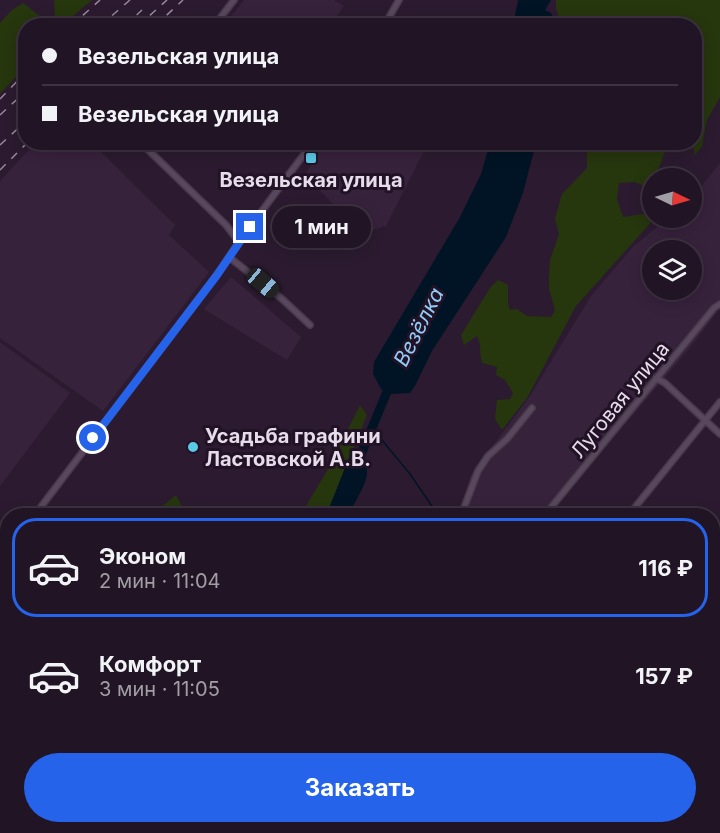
<!DOCTYPE html>
<html lang="ru">
<head>
<meta charset="utf-8">
<style>
  body { margin:0; font-family:Inter,sans-serif; background:#291d2c; color:#f1f3f6; height:100vh; display:flex; flex-direction:column; font-size:22px; white-space:nowrap }
  * { box-sizing:border-box; margin:0 }
  p { font-size:20px; color:#a29ea6 }
  .icon { flex:none; width:33px; height:33px; fill:none; stroke:currentColor; stroke-width:2; stroke-linecap:round; stroke-linejoin:round }
  .map { position:relative; flex:1; overflow:hidden }
  .details { position:absolute; left:0px; top:508px; width:720px; height:326px; display:flex; flex-direction:column; background:#211424; border-radius:24px 24px 0 0; box-shadow:0 3px 15px #0003,0 0 0 2px #3e3341 }
  .details>* { flex:none }
  .hud { position:absolute; left:18px; top:18px; width:684px; height:132px; border-radius:24px; box-shadow:0 3px 15px #0003,0 0 0 2px #3e3341; display:grid; align-content:center; height:132px; padding:0 24px; background:#211424 }
  .needle { width:39px; rotate:95deg }
  .fabs { position:absolute; left:642px; top:168px; display:grid; gap:12px }
  .fabs a { display:grid; place-items:center; width:60px; height:60px; border-radius:50%; background:#211424; box-shadow:0 3px 15px #0003,0 0 0 2px #3e3341; font-size:30px }
  .end { position:absolute; width:27px; height:27px; margin:-14px; border:8px solid #2563eb; background:#fff; box-shadow:0 0 0 3px #fff }
  .from { border-radius:50% }
  .bubble { position:absolute; height:42px; border-radius:21px; background:#211424; box-shadow:0 3px 15px #0003,0 0 0 2px #3e3341; font-size:20px; font-weight:700; line-height:42px; text-align:center }
  .car { position:absolute; width:18px; height:36px; margin:-18px -9px; border-radius:8px; box-shadow:0 0 4px 2px #0007; background:linear-gradient(#222 24%,#8ab4d8 0 40%,#222 0 76%,#8ab4d8 0 86%,#222 0) }
  .hud b { display:flex; align-items:center; gap:21px; height:57px; font-size:22px }
  .hud b+b { border-top:2px solid #3e3341 }
  .hud i { width:15px; height:15px; background:#f1f3f6 }
  ul { padding:10px 0 0; list-style:none }
  li { display:flex; align-items:center; gap:18px; height:99px; margin:0 12px 9px; padding:0 12px; border:3px solid transparent; border-radius:24px }
  li div { flex:1 }
  li b { display:block; font-size:22px }
  li em { font-style:normal; font-weight:700 }
  li.active { border-color:#2563eb }
  li>.icon { width:54px; height:54px; stroke-width:1.5 }
  .button { display:flex; gap:12px; margin-top:auto; padding:12px 24px }
  .button a { flex:1; height:69px; border-radius:36px; background:#2563eb; color:#fff; font-size:24px; font-weight:700; line-height:69px; text-align:center }
  .map>svg:first-child { display:block }
  .built { fill:#37223c; fill-rule:evenodd }
  .green { fill:#26360d }
  .water { fill:#001425 }
  .lines { fill:none; stroke-linecap:round; stroke-linejoin:round }
  .stream { stroke:#001425; stroke-width:1.5 }
  .river { stroke:#001425; stroke-width:9 }
  .minor-casing { stroke:#47394a; stroke-width:8 }
  .primary-casing { stroke:#47394a; stroke-width:11 }
  .minor { stroke:#59475e; stroke-width:5 }
  .primary { stroke:#ae6744; stroke-width:8 }
  .rail { stroke:#988a9b; stroke-width:1.5; stroke-dasharray:8 8; stroke-linecap:butt }
  .route { stroke:#2563eb; stroke-width:8 }
  .poi-dot { fill:#5ac8e6; stroke:#221226; stroke-width:2 }
  .labels { text-anchor:middle; stroke-width:6; stroke-linejoin:round; paint-order:stroke }
  .poi-label { font-size:20px; font-weight:bold; fill:#e7dcea; stroke:#221226 }
  .street-label { font-size:20px; fill:#e7dcea; stroke:#221226 }
  .water-label { font-size:21px; font-style:italic; fill:#90cdf9; stroke:#221226 }
</style>
</head>
<body>
<div class="map">
<svg width="720" height="833" viewBox="0 0 720 833">
  <rect width="100%" height="100%" fill="#2c1b30"/>
  <path class="built" d="M244,0H334L344,6L331,25H224Z
    M35,143H92L175,225L169,235L209,272L103,411L0,338V181Z
    M324,143H428L386,226L361,233L305,175Z
    M720,163V308L689,349L547,516H473L461,505L471,475L530,396L591,296L633,247L668,218H692V198ZM652,250H692V290H652Z
    M231,277L301,337L287,360L204,309Z
    M0,342L70,393L0,486Z
    M720,609V755L713,749L712,618Z
    M0,766L5,770L7,768L8,826L32,827L28,833H0Z
    M492,827H607L612,833H487Z
    M612,827H711L708,833H617Z"/>
  <path class="green" d="M54,0H92L66,22L61,24L55,20Z
    M556,0H720V97L707,120L702,146L695,155L692,143L694,142V26L561,25L556,8Z
    M23,3L52,25L26,26L25,67L0,94V23L12,10Z
    M587,143H668L659,168L648,187L634,182L619,183L617,199L623,217L649,213L654,219L576,306L527,398L502,430L495,419L497,400L510,399L513,393L505,380L496,375L497,367L482,363C479,353 482,344 477,336L464,345L461,335L490,288L498,280L508,285V303L510,310L517,309L527,316L551,317L555,310L549,289V276L550,260L559,234L555,219L562,194L587,168Z
    M360,405L367,415L326,516H300L328,469Z
    M176,495L187,516H141L146,511L153,514Z
    M32,827V826L89,827L79,833H28Z"/>
  <path class="water" d="M518,0H551L545,10L551,13L555,25H513Z
    M490,143H536L523,193L506,237L432,351L415,386L410,393L391,394L381,389L373,374L374,362L460,217L481,174Z
    M352,450C357,456 365,462 367,470C369,481 353,506 347,516H326Z
    M96,826H194L196,828L192,833H85Z"/>
  <g class="lines">
    <path class="stream" d="M372,428L410,474L436,512L442,516"/>
    <path class="river" d="M355,469L391,382"/>
    <g class="minor-casing">
      <path id="minor" d="M214,26L234,0
        M384,26L399,0
        M140,142L226,225L239,242
        M229,257L281,298L310,325
        M656,378L665,383L720,434
        M34,516L217,275L239,242L313,142
        M461,516L478,471L488,456L507,439L532,408
        M544,516L714,308L720,304
        M628,516L720,402
        M0,562L8,551
        M712,757L720,763
        M319,833L325,826
        M383,833L388,826"/>
    </g>
    <g class="primary-casing">
      <path id="primary" d="M712,539L720,530
        M474,833L479,826"/>
    </g>
    <use href="#minor" class="minor"/>
    <use href="#primary" class="primary"/>
    <path class="rail" d="M71,26L100,0
      M100,26L130,0
      M125,26L142,10
      M138,26L167,0
      M155,26L183,0
      M0,99L26,72
      M0,115L26,91
      M0,145L26,121
      M0,170L28,142"/>
  </g>
  <g class="lines">
    <path class="route" d="M93,438L217,275L250,227"/>
  </g>
  <g class="poi-dot">
    <rect x="305" y="152" width="12" height="12" rx="3"/>
    <circle cx="193" cy="447" r="6"/>
  </g>
  <g class="labels">
    <g class="poi-label">
      <text x="311" y="187">Везельская улица</text>
      <text x="205" y="443" text-anchor="start">Усадьба графини<tspan x="205" dy="23">Ластовской А.В.</tspan></text>
    </g>
    <g class="street-label">
      <text transform="translate(620 400) rotate(-51)" y="7">Луговая улица</text>
    </g>
    <g class="water-label">
      <text transform="translate(419 327) rotate(-63)" y="7">Везёлка</text>
    </g>
  </g>
</svg>
<div class="fabs">
<a><svg class="needle" viewBox="-14 -14 28 28"><path d="M0-13l5 13h-10z" fill="#e53935"/><path d="M0 13l5-13h-10z" fill="#a29ea6"/></svg></a>
<a><svg class="icon" aria-label="layers" viewBox="0 0 24 24"><path d="M12 4l9 5-9 5-9-5zM3 14l9 5 9-5"/></svg></a>
</div>
<i class="end from" style="left:93px;top:438px"></i>
<i class="end" style="left:250px;top:227px"></i>
<div class="bubble" style="left:272px;top:206px;width:99px">1 мин</div>
<i class="car" style="left:263px;top:283px;rotate:130deg"></i>
<div class="hud">
<b><i class="from"></i>Везельская улица</b>
<b><i></i>Везельская улица</b>
</div>
<section class="details">
<ul>
<li class="active"><svg class="icon" aria-label="car" viewBox="0 0 24 24"><path d="M5 17H2v-5l4-1 3-4h7l3 4 3 1v5h-3M9 17h6M6 11h13"/><circle cx="7" cy="17" r="2"/><circle cx="17" cy="17" r="2"/></svg><div><b>Эконом</b><p>2 мин · 11:04</p></div><em>116 ₽</em></li>
<li><svg class="icon" aria-label="car" viewBox="0 0 24 24"><path d="M5 17H2v-5l4-1 3-4h7l3 4 3 1v5h-3M9 17h6M6 11h13"/><circle cx="7" cy="17" r="2"/><circle cx="17" cy="17" r="2"/></svg><div><b>Комфорт</b><p>3 мин · 11:05</p></div><em>157 ₽</em></li>
</ul>
<div class="button"><a>Заказать</a></div>
</section>
</div>
</body>
</html>
